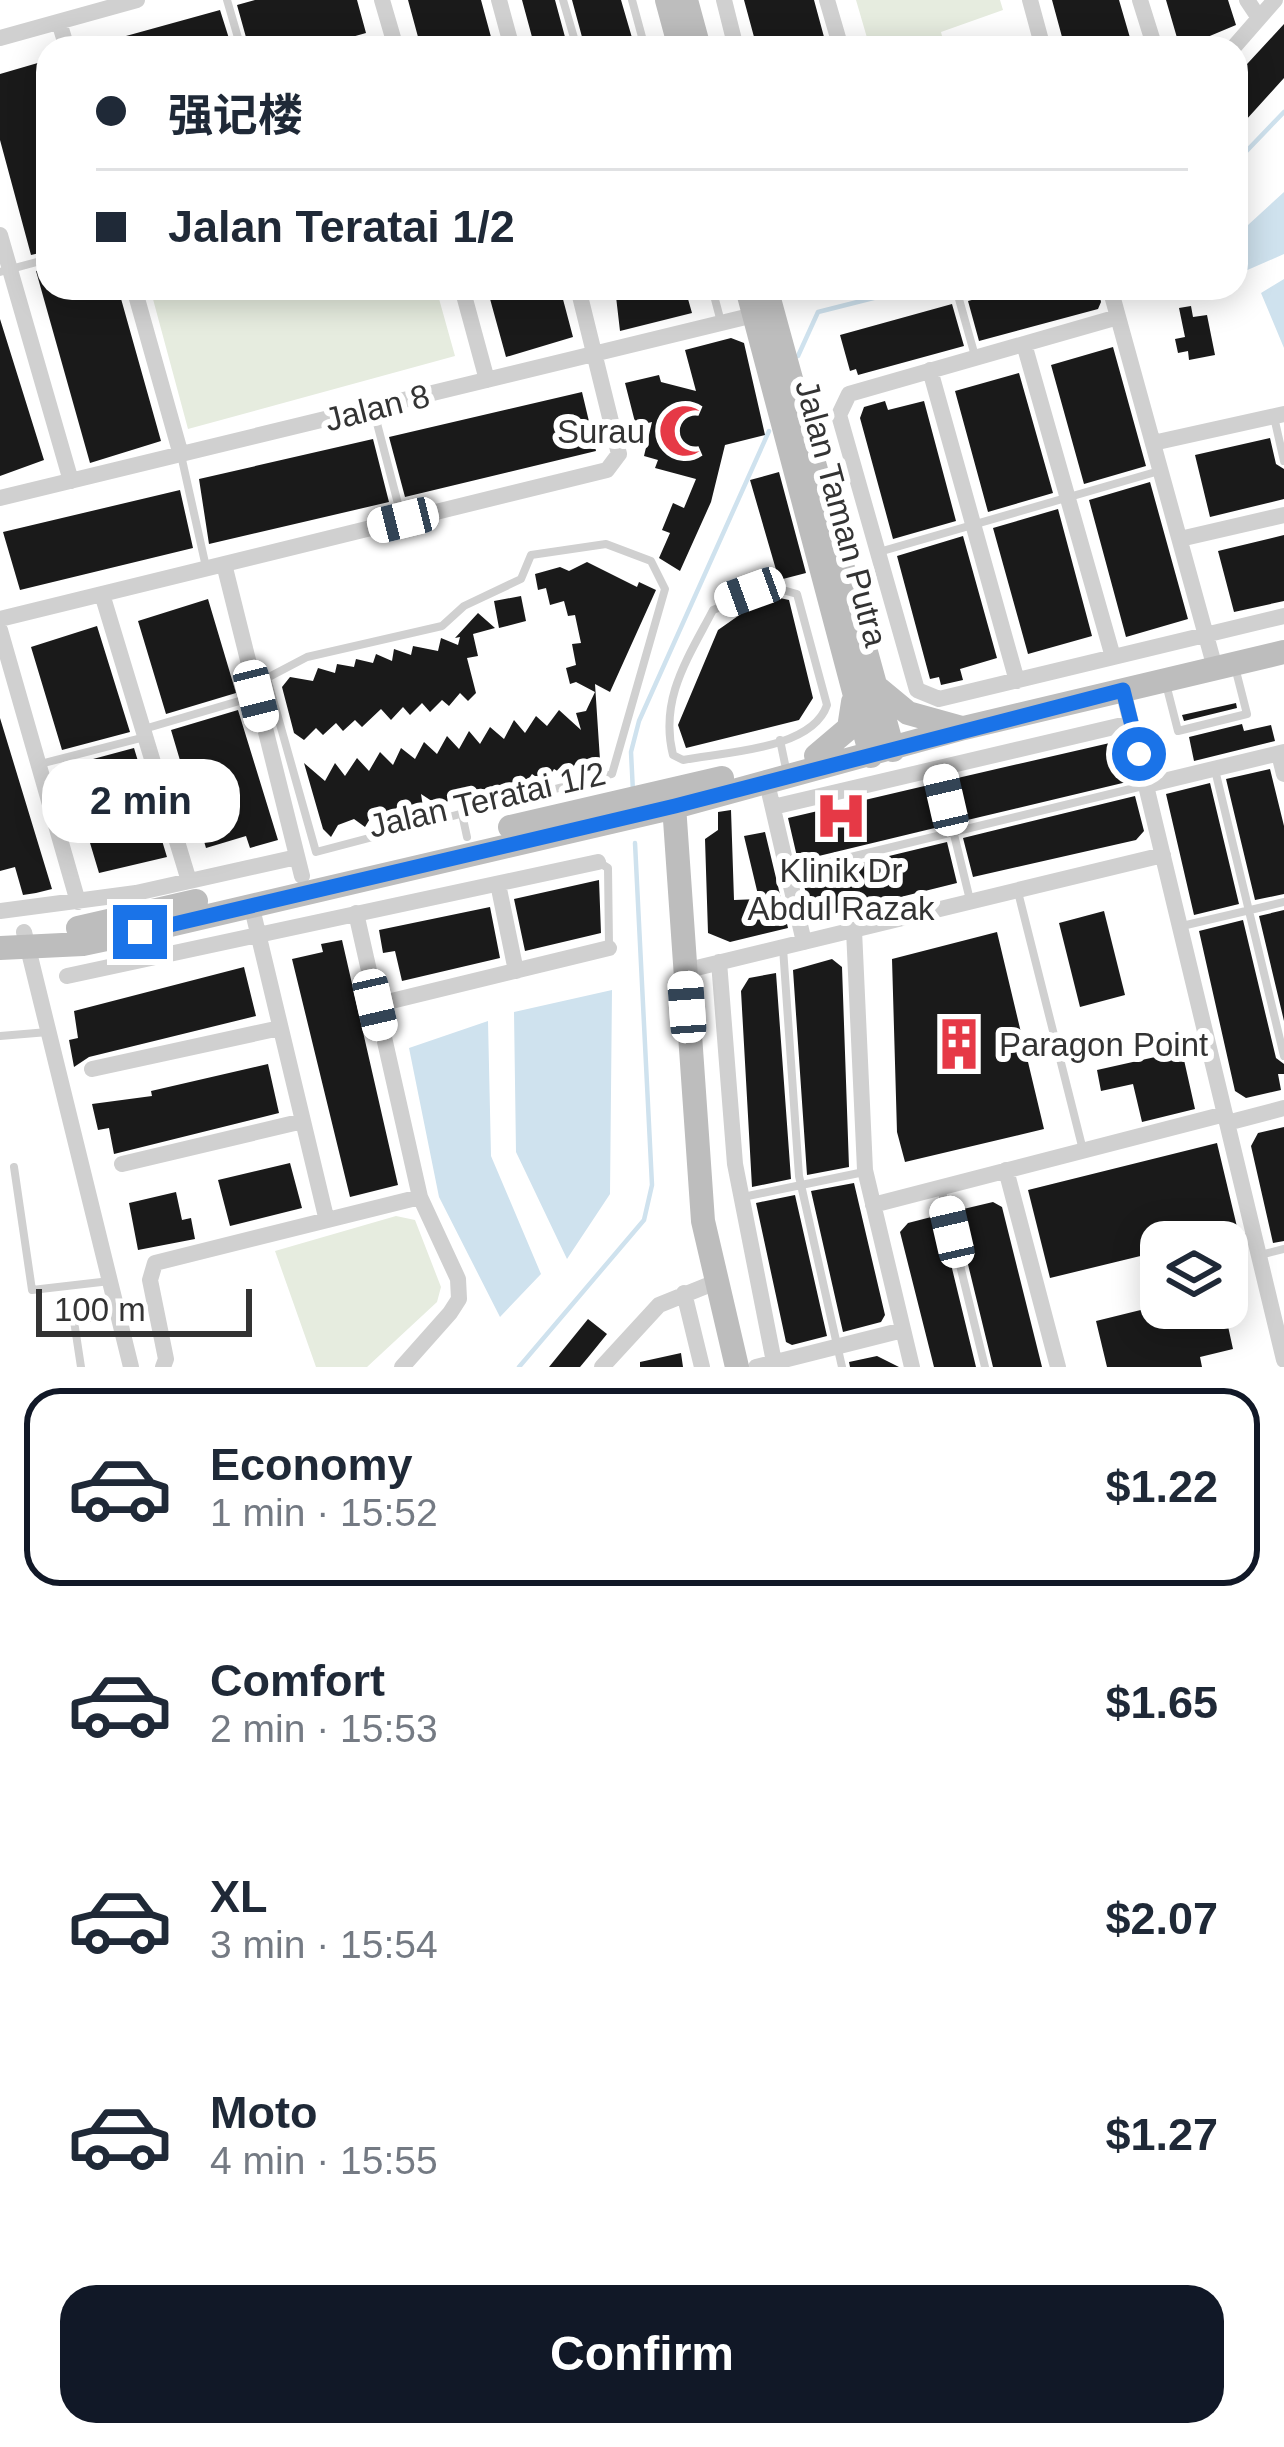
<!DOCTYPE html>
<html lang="en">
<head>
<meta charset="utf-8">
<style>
  body { margin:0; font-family:Helvetica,"Noto Sans SC",sans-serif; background:#f2f2f3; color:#1f2937; height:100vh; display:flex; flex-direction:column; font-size:45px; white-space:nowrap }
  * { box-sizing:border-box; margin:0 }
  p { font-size:39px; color:#747a83 }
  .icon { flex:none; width:66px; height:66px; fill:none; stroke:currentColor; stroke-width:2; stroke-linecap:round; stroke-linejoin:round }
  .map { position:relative; height:1367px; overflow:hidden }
  .sheet { display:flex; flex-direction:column; background:#fff; flex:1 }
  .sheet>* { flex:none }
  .guide { position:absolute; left:36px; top:36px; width:1212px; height:264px; border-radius:36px; box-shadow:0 6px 30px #0003; display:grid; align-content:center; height:264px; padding:0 60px; background:#fff }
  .tools { position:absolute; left:1140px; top:1221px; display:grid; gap:24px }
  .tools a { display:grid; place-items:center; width:108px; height:108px; border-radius:24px; background:#fff; box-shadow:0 6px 30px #0003; font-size:60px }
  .scale { position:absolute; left:36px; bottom:30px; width:216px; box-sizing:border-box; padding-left:12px; border:6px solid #333; border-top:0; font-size:33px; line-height:42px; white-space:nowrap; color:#333; -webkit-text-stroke:9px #fff; paint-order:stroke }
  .end { position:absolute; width:54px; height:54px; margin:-27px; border:15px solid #1a73e8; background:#fff; box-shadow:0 0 0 6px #fff }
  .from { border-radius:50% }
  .bubble { position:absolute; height:84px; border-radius:36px; background:#fff; box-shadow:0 6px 30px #0003; font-size:39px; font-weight:600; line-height:84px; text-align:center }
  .car { position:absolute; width:36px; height:72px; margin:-36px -18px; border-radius:15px; box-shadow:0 0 9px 3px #0007; background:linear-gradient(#fff 24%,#345 0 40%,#fff 0 76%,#345 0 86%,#fff 0) }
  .guide b { display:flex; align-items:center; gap:42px; height:114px; font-size:45px }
  .guide b+b { border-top:3px solid #e0e1e3 }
  .guide i { width:30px; height:30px; background:#1f2937 }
  ul { padding:21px 0 0; list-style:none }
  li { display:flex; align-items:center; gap:36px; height:198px; margin:0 24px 18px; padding:0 36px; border:6px solid transparent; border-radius:36px }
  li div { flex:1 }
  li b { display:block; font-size:45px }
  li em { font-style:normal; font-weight:600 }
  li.current { border-color:#111827 }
  li>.icon { width:108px; height:108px; stroke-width:1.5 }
  .button { display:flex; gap:24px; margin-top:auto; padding:24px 60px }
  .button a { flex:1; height:138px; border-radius:36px; background:#111827; color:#fff; font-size:48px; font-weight:600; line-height:138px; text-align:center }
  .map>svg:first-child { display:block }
  .green { fill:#e6ecdf }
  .water { fill:#cfe2ee }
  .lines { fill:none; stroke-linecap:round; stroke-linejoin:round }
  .stream { stroke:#cfe2ee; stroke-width:4.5 }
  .building { fill:#1a1a1a }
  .lane { stroke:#d0d0d0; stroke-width:8 }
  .street { stroke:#d0d0d0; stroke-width:16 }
  .secondary { stroke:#bdbdbd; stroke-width:24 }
  .route { stroke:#1a73e8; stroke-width:15 }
  .labels { text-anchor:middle; stroke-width:12; stroke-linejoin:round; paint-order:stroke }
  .street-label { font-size:33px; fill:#333; stroke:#fff }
  .poi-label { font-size:33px; fill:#333; stroke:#fff; text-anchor:end }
</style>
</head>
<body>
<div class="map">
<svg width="1284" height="1367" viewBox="0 0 1284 1367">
  <rect width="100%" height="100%" fill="#fff"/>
  <path class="green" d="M856,0H1000L1003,10L941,32L945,48H870Z
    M150,288H436L455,356L188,429Z
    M396,1216L415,1220L441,1287L437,1302L367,1367H316L275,1251Z"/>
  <path class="water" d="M1284,192V254L1236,275V236Z
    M1284,279V348L1261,293Z
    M612,990L610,1194L567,1259L516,1152L514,1012Z
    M488,1021L491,1156L541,1274L500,1317L439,1197L409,1048Z"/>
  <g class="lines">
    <path class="stream" d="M1236,162L1284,112
      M798,356L818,312L913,288
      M633,792L631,752L639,721L769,431
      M519,1367L644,1220L652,1185L635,843"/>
  </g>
  <path class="building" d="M255,0H357L366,33L313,48H249L237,5Z
    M408,0H481L494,48H421Z
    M522,0H555L568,48H535Z
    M572,0H621L635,48H585Z
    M744,0H814L827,48H757Z
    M1052,0H1119L1133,48H1065Z
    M1166,0H1228L1236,25L1205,38L1209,48H1180Z
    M220,10L232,48H98L97,44Z
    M1284,24V78L1236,131V76Z
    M48,60V251L31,255L0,140V74Z
    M48,268V288H118L161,441L90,463L36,271Z
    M487,288H560L573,337L506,357Z
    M615,288H659L661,298L686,292L692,313L620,331Z
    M1016,288H1098L1101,302L1098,309L979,341L968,301Z
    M952,304L964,346L858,375L856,369L850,371L840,335Z
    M1191,306L1193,317L1207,315L1215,355L1189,360L1188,351L1178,353L1175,339L1185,337L1179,308Z
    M0,319L44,460L0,476Z
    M731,338L744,343L765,435L725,445L711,502L680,571L659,558L670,533L662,530L673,503L684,508L696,479L655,468L658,460L644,456L652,422L636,426L625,383L659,375L661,382L696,391L685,350Z
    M1113,347L1146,466L1084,484L1051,365Z
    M1019,373L1053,493L988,512L955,391Z
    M582,392L596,451L405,497L389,437Z
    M885,401L888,410L924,401L956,521L893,539L860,418L864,407Z
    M1270,438L1276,464L1284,469V499L1210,517L1195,455Z
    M373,439L389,502L209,544L199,479Z
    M779,472L806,573L779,580L750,480Z
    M1150,482L1188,619L1126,637L1089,500Z
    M180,490L193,548L20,590L3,532Z
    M1058,509L1092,636L1028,654L993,528Z
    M1284,535V601L1234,612L1218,551Z
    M963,536L997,658L960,669L963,680L941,685L939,677L930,679L897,556Z
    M587,562L637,587L639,582L656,590L610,692L595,684L600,760L592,771L576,762L568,777L554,769L545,783L532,774L522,789L495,787L488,797L474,788L466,804L451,793L444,809L421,794L423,807L410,817L397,807L388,823L374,812L365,827L354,819L338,825L331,837L323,829L304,763L325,781L335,763L345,776L357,758L369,771L380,752L393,765L401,748L415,759L424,742L437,754L447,736L459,749L469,731L480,744L490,727L504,739L514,720L525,733L536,716L547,726L559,710L581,730L576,713L586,711L595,692L576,682L570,684L566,668L576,665L572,644L581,643L575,615L568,616L564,601L550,605L546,588L538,590L535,574L560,567L569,571Z
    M521,596L526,621L499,628L494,601Z
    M780,598L789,600L813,698L799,720L686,748L678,725L718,630L758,602Z
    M208,599L236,693L166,714L138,621Z
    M478,613L495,628L473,634L478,656L467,658L476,693L468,701L460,693L449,706L442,700L430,712L422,703L410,715L403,707L391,720L381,709L362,727L355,720L343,731L336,723L323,735L316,728L304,740L294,733L282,687L290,677L313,681L318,668L335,673L337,664L354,667L356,659L373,663L376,654L392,661L394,649L411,655L413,646L438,651L441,638L458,645L460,637L455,638Z
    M97,626L130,732L62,750L31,647Z
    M1236,703L1237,708L1184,721L1182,715Z
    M238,710L278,840L250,848L246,836L206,848L171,730Z
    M0,718L52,889L36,893L23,895L15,867L0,871Z
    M1242,724L1244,731L1271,725L1275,741L1194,761L1189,737Z
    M1114,742L1123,747L1131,781L959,822L949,780Z
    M134,748L167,857L99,873L67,766Z
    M1270,769L1284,826V894L1255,900L1226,779Z
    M1210,783L1239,904L1194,915L1166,794Z
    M933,784L943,826L798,861L788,818Z
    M1135,796L1144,831L1136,840L973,877L963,838Z
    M731,810L734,900L759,899L744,836L765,832L788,928L730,942L708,933L705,839L718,830V812Z
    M947,842L957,883L812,919L802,877Z
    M599,880L601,933L525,951L514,899Z
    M490,907L500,958L402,981L395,951L383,953L379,930Z
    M1284,910V1021L1259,916Z
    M1104,911L1125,995L1080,1007L1059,923Z
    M1243,920L1276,1058L1284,1064V1074H1278L1281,1090L1246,1098L1235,1091L1199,931Z
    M997,932L1044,1129L905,1162L897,1132L892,959Z
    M342,940L398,1185L350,1197L292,959L323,952L321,944Z
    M832,959L842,967L849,1167L807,1175L793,970Z
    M244,967L256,1016L89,1057L74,1067L69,1040L78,1038L74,1011Z
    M776,973L791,1179L752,1187L741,991L749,978Z
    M1182,1051L1195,1109L1142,1122L1133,1084L1101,1091L1097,1070Z
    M268,1064L279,1113L114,1154L109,1128L98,1130L92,1104L152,1096L151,1091Z
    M1284,1127V1241L1273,1243L1251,1146L1258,1133Z
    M1217,1143L1238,1231L1196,1242H1161V1251L1050,1278L1028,1190Z
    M290,1163L302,1208L230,1226L218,1180Z
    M854,1183L885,1315L881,1322L843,1332L811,1191Z
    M176,1192L182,1220L191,1218L195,1239L138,1250L129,1203Z
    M795,1195L827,1336L792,1345L786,1342L756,1203Z
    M993,1202L1002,1207L1042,1367H993L955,1211Z
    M939,1215L976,1367H934L900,1232L908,1223Z
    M1161,1305L1224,1308L1233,1349L1200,1357L1202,1367H1107L1096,1321Z
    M588,1319L607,1334L590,1355L580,1367H549Z
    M681,1353L683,1367H640V1362Z
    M877,1356L899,1367H850L849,1362Z"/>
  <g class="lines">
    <path class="lane" d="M227,0L241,48
      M563,0L577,48
      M632,0L645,48
      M0,272L48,259
      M712,288L721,322
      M957,292L975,356
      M373,408L402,519
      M1274,417L1284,461
      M181,455L206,567
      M606,544L651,561L665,589L612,774L316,852L267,678L307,657L442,626L464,606L521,579L531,555Z
      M879,552L1159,471
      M772,587L797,594L827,705C812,750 724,752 683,760L673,755C659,699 688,658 713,610Z
      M1166,684L1178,731L1247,714L1236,671
      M144,729L256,696
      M780,740L785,764
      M40,764L145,737
      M938,769L970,900
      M1215,770L1284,1056
      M462,814L467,837
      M600,863L608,868L609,945
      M789,872L1147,785
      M1018,892L1083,1150
      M1182,926L1284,902
      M783,948L799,1176L842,1367
      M0,1036L48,1032
      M14,1167L32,1290L110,1281
      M941,1188L985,1367
      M743,1197L864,1172
      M1227,1242L1254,1235
      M1260,1255L1284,1249
      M1144,1264L1161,1259
      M81,1367L74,1321L114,1312"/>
    <path class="street" d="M382,0L396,48
      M499,0L512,48
      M724,0L736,48
      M827,0L841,48
      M1030,0L1043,48
      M1140,0L1155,48
      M1247,0L1259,18
      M59,22L67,48
      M0,38L137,0
      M1233,48L1275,0
      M0,235L71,481
      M134,288L181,455
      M462,288L487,380
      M1110,288L1215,668
      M1118,317L849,394L839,415L917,690L939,699L1284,616
      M1024,344L1113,657
      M930,370L1017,681
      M1153,443L1284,414
      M0,498L754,315
      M1180,539L1284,515
      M224,564L302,876
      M102,594L189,881
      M0,619L607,470L619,454L578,288
      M0,630L78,902
      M1123,690L1284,1360
      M1279,754L1284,774
      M767,783L804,942
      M1147,785L1284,752
      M773,807L1131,723
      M498,884L516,971
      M251,904L326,1217
      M0,911L136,893L297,857
      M356,913L420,1197L458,1279L459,1299L450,1313L402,1367
      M854,930L865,1170L912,1367
      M24,932L131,1367
      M719,962L735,1164L775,1367
      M684,971L1163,855
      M67,976L598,862
      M375,1005L609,948
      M92,1069L280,1028
      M1227,1123L1284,1108
      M122,1164L303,1121
      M1006,1170L1058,1367
      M873,1205L1225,1114
      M684,1293L702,1367
      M163,1367L166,1359L150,1280L155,1263L420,1197
      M602,1367L659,1305L716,1282
      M756,1367L903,1330"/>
    <path class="secondary" d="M667,0L680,48
      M686,0L699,48
      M747,288L871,756
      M766,288L893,750
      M879,689L908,713L962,728
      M816,756L849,728L853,702
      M673,791L703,1221L737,1367
      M510,827L722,778
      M78,928L196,901
      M0,948L83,944L140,932L675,807L964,728L1284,652"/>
  </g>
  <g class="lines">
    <path class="route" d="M140,932L675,806L1123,690L1139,754"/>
  </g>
  <defs>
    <g id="mosque-bare" transform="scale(4.14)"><path d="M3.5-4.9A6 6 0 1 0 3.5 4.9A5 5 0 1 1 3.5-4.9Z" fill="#e63946" stroke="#fff" stroke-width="2.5" paint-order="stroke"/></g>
    <g id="hospital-bare" transform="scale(4.14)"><path d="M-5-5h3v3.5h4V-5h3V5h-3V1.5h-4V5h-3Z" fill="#e63946" stroke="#fff" stroke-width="2.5" paint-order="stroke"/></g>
    <g id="building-bare" transform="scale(4.14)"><path d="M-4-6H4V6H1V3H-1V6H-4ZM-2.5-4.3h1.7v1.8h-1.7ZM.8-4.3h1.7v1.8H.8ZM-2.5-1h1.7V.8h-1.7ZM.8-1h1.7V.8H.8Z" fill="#e63946" stroke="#fff" stroke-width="2.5" paint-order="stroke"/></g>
  </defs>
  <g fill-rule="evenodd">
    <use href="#mosque-bare" x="685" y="431"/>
    <use href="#hospital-bare" x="841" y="816"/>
    <use href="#building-bare" x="959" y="1044"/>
  </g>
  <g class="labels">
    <g class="street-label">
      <text transform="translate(377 407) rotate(-14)" y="12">Jalan 8</text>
      <text transform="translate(842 513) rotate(75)" y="12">Jalan Taman Putra</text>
      <text transform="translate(487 799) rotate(-13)" y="12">Jalan Teratai 1/2</text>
    </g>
    <g class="poi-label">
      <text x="645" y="443">Surau</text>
      <text x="841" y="882" text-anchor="middle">Klinik Dr<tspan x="841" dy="38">Abdul Razak</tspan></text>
      <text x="999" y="1056" text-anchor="start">Paragon Point</text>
    </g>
  </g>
</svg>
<div class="tools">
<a><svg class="icon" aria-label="layers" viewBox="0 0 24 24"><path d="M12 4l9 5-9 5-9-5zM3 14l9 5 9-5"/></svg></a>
</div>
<div class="scale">100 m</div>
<i class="end from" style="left:1139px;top:754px"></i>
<i class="end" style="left:140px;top:932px"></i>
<div class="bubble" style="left:42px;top:759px;width:198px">2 min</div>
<i class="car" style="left:403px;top:520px;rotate:256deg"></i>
<i class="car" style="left:750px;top:592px;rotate:250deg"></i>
<i class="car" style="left:256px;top:696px;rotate:166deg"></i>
<i class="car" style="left:946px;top:800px;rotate:347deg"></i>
<i class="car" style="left:375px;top:1005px;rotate:167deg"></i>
<i class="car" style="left:687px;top:1007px;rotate:356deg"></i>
<i class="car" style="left:952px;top:1232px;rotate:347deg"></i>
<div class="guide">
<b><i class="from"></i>强记楼</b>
<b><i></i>Jalan Teratai 1/2</b>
</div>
</div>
<section class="sheet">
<ul>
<li class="current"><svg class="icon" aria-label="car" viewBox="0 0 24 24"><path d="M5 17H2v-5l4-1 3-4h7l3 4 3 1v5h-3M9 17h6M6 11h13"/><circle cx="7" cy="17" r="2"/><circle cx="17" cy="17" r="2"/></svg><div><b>Economy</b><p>1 min · 15:52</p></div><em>$1.22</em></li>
<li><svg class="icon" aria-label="car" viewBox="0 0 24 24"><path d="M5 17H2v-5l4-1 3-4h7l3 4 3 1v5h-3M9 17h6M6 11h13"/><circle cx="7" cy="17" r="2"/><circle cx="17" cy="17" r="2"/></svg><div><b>Comfort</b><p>2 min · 15:53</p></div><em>$1.65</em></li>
<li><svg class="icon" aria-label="car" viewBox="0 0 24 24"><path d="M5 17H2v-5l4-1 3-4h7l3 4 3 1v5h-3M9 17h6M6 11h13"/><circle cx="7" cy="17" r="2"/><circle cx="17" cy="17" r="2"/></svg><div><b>XL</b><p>3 min · 15:54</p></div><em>$2.07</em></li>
<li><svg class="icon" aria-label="car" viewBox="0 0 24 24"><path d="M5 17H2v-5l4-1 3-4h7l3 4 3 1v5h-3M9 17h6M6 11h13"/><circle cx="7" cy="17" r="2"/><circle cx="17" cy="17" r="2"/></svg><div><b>Moto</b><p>4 min · 15:55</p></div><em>$1.27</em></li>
</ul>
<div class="button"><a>Confirm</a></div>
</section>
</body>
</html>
